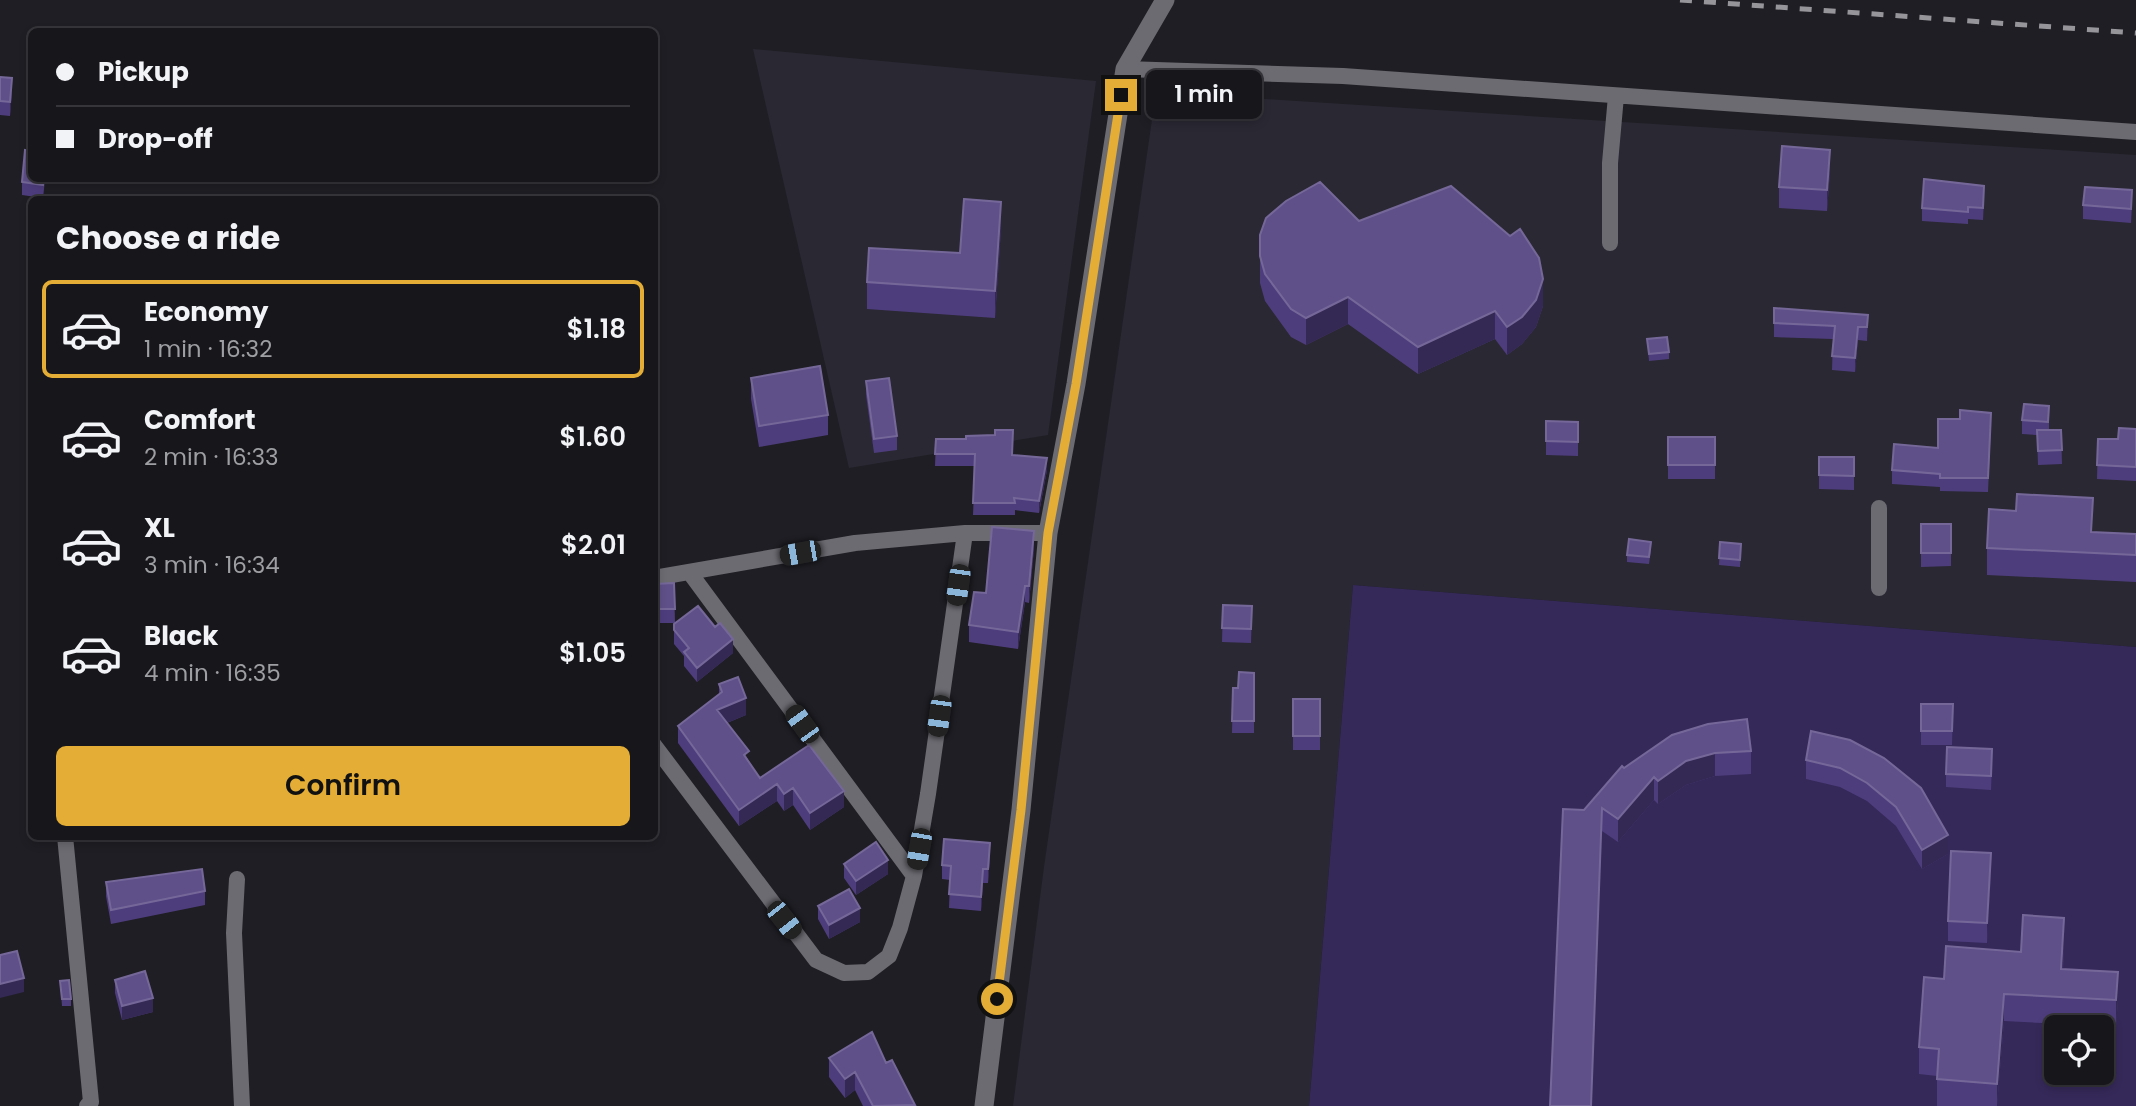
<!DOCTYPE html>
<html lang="en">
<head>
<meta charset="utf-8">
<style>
  body { margin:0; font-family:Poppins,sans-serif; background:#201f24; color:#f1f3f6; height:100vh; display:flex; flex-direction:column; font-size:26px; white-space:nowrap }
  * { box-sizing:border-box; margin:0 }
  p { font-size:23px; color:#9e9fa3 }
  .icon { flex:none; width:38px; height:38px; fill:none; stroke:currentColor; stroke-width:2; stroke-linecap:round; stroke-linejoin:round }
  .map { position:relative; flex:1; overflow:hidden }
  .panel { position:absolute; left:28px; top:196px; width:630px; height:644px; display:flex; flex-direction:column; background:#17161b; border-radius:10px; box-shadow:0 4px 10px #0003,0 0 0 2px #36353a }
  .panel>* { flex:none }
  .hud { position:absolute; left:28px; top:28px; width:630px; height:154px; border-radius:10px; box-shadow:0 4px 10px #0003,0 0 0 2px #36353a; display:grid; align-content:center; height:154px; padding:0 28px; background:#17161b }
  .buttons { position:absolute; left:2044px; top:1015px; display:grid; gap:14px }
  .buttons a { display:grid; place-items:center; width:70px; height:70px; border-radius:10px; background:#17161b; box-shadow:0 4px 10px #0003,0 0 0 2px #36353a; font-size:35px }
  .end { position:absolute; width:32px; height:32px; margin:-16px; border:9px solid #e4ad35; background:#111; box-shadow:0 0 0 4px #111 }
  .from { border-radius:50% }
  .bubble { position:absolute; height:49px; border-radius:10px; background:#17161b; box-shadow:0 4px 10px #0003,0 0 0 2px #36353a; font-size:23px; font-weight:600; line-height:49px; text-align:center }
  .car { position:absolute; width:21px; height:42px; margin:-21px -10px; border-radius:9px; box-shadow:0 0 5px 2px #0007; background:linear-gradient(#222 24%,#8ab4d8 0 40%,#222 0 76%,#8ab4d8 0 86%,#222 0) }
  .hud b { display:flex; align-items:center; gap:24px; height:66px; font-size:26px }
  .hud b+b { border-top:2px solid #36353a }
  .hud i { width:18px; height:18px; background:#f1f3f6 }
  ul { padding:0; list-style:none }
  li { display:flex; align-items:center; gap:21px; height:98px; margin:0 14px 10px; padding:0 14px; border:4px solid transparent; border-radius:10px }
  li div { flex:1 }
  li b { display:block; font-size:26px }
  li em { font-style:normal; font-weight:600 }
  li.current { border-color:#e4ad35 }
  li>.icon { width:63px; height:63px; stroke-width:1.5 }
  h2 { padding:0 28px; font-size:32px; line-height:84px }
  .cta { display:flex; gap:14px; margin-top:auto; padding:14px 28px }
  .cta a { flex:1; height:80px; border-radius:10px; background:#e4ad35; color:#111; font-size:28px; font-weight:600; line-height:80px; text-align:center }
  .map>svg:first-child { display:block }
  .built { fill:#2a2833 }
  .pitch { fill:#352959; fill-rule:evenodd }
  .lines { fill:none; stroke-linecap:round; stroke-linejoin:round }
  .minor { stroke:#6c6b72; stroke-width:16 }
  .tertiary { stroke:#6c6b72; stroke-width:19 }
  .rail { stroke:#96959a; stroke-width:5; stroke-dasharray:12 12; stroke-linecap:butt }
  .wall { fill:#4e3d7d }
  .shaded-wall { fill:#342954 }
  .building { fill:#5f5089; stroke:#756899; stroke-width:2 }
  .route { stroke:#e4ad35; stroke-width:9 }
</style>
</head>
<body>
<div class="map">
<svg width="2136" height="1106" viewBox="0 0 2136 1106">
  <rect width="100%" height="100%" fill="#1f1e24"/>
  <path class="built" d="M753,49L1096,81L1048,435L849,468Z
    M1156,92L2136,155V647L1353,585L1309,1106H1013L1044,867Z"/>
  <path class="pitch" d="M1353,585L2136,647V1106H1309ZM2056,1027H2102V1073H2056Z"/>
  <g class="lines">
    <path class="minor" d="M1125,69L1343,76L2136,132
      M1610,243V163L1616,96
      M1879,508V588
      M690,573L914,876
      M654,578L855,543L965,533H1048
      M654,745L816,960L844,973L868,972L889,956L900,928L914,876L928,794L965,533
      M65,836L91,1102L87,1106
      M237,879L234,933L242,1106"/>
    <path class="tertiary" d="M984,1106L1021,810L1048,533L1076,384L1125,69L1165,0"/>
    <path class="rail" d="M1680,0L2136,33"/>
  </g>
  <path class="wall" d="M0,77L12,92L10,116L0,115Z
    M1830,171L1827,211L1779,208V187Z
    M32,178H83V181L45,180L43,198L22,195V182Z
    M1984,199L1983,220L1968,219V224L1922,221V208Z
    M2132,204L2131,223L2083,219V205Z
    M1359,221L1543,306L1536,327L1522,344L1507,355L1495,339L1418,374L1348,324L1306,345L1291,337L1265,301L1260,283V256Z
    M1001,229L995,318L867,309V282L960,253Z
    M1774,308L1868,315L1867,341L1858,340L1855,372L1832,370L1833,339L1774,337Z
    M1647,339L1669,352V359L1649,361Z
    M751,378L828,415V435L759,447L751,399Z
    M866,381L897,436V450L874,453L866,395Z
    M2022,420H2049V430H2061L2062,464L2038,465L2037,435L2022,434Z
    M1546,421L1578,422V456L1546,455Z
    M1991,426L1988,492L1940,491V487L1892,484V470L1938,448Z
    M2136,429V481L2097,479L2098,439H2118Z
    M1668,437H1715V479H1668Z
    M936,439L1013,455L1047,470L1039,513L1015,510V515H973L975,466H935Z
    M1819,457H1854V490L1819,489Z
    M1921,524H1951V566L1921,567Z
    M2092,532L2136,534V582L1987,575V548Z
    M1720,542L1741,544L1740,567L1719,565Z
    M1034,548L1029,603L1025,602L1018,649L969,642V625L986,593Z
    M1651,549L1649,564L1627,562V555Z
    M674,583L675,623H657L654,620V584Z
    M1223,605L1252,606L1251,643L1222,642Z
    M674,624L733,653L697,682L684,666V656L674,644Z
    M1254,673V733H1232L1233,688H1238Z
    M719,684L746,715L727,723L749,761L760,778L809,745L844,807L810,830L793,805L784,811L777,801L739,826L678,743V726L719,695Z
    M1293,699H1320V750H1293Z
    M1921,704H1953L1952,745H1921Z
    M1811,731L1948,854L1922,869L1896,826L1867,801L1840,787L1806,779V760Z
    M1672,735L1751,751V774L1715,776L1686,785L1658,804L1654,800L1618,842L1602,831L1584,810L1624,768Z
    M1992,763L1991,790L1946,787V774Z
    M990,857L988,883H983L981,911L949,908L950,880L942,879V865Z
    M844,864L888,874L856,895L844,878Z
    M1991,874L1987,943L1948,941V921Z
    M106,882L205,891V905L111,924L106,896Z
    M818,906L860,922L829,939L818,919Z
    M2064,945L2063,969L2118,1000L2116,1027L2004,1021L1997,1106H1937V1076L1919,1074V1047L1944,979L2021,952Z
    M115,980L153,1012L122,1020L115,993Z
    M60,981L71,999V1006H62Z
    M829,1058L886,1063L915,1106H863L855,1090L845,1098L829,1077Z"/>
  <path class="shaded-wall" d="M12,78V92L10,116V102Z
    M1830,150V171L1827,211V190Z
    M1001,202V229L995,318V291Z
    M1543,279V306L1536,327L1522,344L1507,355V327Z
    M1348,297V324L1306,345V318Z
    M1495,311V339L1418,374V347Z
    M1858,327V340L1855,372V358Z
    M1047,458V470L1039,513V501Z
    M1034,531V548L1029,603V586Z
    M1025,586V602L1018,649V632Z
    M733,639V653L697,682V668Z
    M746,698V715L717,727V710Z
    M1715,753V776L1686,785L1658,804V781L1686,761Z
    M1654,777V800L1618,842V819Z
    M777,784V801L739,826V810Z
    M793,788V805L784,811V794Z
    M844,791V807L810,830V813Z
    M1602,808V831L1591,1106Z
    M1948,835V854L1922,869V850Z
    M990,843V857L988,883V869Z
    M1991,853V874L1987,943V923Z
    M888,860V874L856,895V881Z
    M983,869V883L981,911V897Z
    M860,908V922L829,939V925Z
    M2064,918V945L2061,996V969Z
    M2118,972V1000L2116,1027V1000Z
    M24,978V992L0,998V984Z
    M2004,994V1021L1997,1106V1084Z
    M153,998V1012L122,1020V1006Z
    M855,1072V1090L845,1098V1079Z"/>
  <path class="building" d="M0,77L12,78L10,102L0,101Z
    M1782,146L1830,150L1827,190L1779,187Z
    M25,150L32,151V178H43V185L22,182Z
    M1924,179L1984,186L1983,208L1968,207V212L1922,208Z
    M1320,182L1359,221L1451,186L1510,236L1520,229L1539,258L1543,279L1536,300L1522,317L1507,327L1495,311L1418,347L1348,297L1306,318L1291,309L1265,274L1260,256V235L1266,218L1286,201Z
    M2085,187L2132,190L2131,209L2083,205Z
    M964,199L1001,202L995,291L867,282L869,248L960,253Z
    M1774,308L1868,315L1867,327H1858L1855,358L1832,356L1835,326L1774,323Z
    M1667,337L1669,352L1649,354L1647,339Z
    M820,366L828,415L759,426L751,378Z
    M889,378L897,436L874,439L866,381Z
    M2024,404L2049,406L2048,422L2022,420Z
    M1960,410L1991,413L1988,478H1940V474L1892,470L1894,444L1938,448V419H1960Z
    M1546,421L1578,422V442L1546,441Z
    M2119,428L2136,429V467L2097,465L2098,439H2118Z
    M995,430H1013L1012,455L1047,458L1039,501L1014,498L1015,503H973L975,454H935L936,439H966V436L995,435Z
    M2037,430H2061L2062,450L2038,451Z
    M1668,437H1715V465H1668Z
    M1819,457H1854V476L1819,475Z
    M2017,494L2093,498L2091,532L2136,534V555L1987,548L1989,509L2016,511Z
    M1921,524H1951V553H1921Z
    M992,527L1034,531L1029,586H1025L1018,632L969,625L974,592L986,593Z
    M1629,539L1651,542L1649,557L1627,555Z
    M1720,542L1741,544L1740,560L1719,558Z
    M674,583L675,609H657L654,606V584Z
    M1223,605L1252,606L1251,629L1222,628Z
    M698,606L715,627L720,623L733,639L697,668L684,652L689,648L674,630V624Z
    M1239,672L1254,673V721H1232L1233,688H1238Z
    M738,677L746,698L717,710L749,751L744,755L760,778L809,745L844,791L810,813L793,788L784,794L777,784L739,810L678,726L722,692L719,684Z
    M1293,699H1320V736H1293Z
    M1921,704H1953L1952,731H1921Z
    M1747,719L1751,751L1715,753L1686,761L1658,781L1654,777L1618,819L1602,808L1591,1106H1550L1563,809L1584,810L1622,766L1624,768L1672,735L1708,724Z
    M1811,731L1850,740L1884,758L1921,788L1948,835L1922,850L1896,807L1867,783L1840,768L1806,760Z
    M1947,747L1992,749L1991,776L1946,774Z
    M944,839L990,843L988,869H983L981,897L949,894L951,866L942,865Z
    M876,842L888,860L856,881L844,864Z
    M1951,851L1991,853L1987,923L1948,921Z
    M202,869L205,891L111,910L106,882Z
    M849,889L860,908L829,925L818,906Z
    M2023,915L2064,918L2061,969L2118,972L2116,1000L2004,994L1997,1084L1937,1079L1939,1049L1919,1047L1924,977L1944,979L1946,946L2021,952Z
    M17,951L24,978L0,984V955Z
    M145,971L153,998L122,1006L115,980Z
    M69,980L71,999H62L60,981Z
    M872,1032L886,1063L892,1060L915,1105L873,1106L855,1072L845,1079L829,1058Z"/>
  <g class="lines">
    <path class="route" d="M997,999L1021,810L1048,533L1076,384L1121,95"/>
  </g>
</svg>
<div class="buttons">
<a><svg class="icon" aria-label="locate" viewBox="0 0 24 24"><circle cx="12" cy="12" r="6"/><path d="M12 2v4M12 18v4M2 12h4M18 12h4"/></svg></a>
</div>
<i class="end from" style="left:997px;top:999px"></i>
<i class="end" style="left:1121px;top:95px"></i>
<div class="bubble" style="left:1146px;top:70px;width:116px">1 min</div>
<i class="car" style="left:800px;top:553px;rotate:260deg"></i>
<i class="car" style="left:958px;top:585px;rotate:188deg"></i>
<i class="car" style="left:939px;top:716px;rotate:188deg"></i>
<i class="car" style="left:802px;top:724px;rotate:324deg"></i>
<i class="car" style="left:919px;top:849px;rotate:190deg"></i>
<i class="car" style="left:784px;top:920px;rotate:142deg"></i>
<div class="hud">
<b><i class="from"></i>Pickup</b>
<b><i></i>Drop-off</b>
</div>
<section class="panel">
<h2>Choose a ride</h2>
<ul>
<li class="current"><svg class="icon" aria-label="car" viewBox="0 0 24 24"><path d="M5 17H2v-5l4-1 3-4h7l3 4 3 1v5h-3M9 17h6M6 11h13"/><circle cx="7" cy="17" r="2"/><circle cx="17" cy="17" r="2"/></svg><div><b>Economy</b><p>1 min · 16:32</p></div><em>$1.18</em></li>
<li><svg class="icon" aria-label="car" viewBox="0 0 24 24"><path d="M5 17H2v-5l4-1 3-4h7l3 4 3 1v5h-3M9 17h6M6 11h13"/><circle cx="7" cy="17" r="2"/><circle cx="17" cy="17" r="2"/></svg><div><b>Comfort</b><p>2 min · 16:33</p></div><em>$1.60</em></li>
<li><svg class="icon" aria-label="car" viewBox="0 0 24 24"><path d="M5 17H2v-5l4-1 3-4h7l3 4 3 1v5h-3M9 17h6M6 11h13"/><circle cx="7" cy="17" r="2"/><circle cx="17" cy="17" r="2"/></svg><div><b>XL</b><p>3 min · 16:34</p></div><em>$2.01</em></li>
<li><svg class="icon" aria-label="car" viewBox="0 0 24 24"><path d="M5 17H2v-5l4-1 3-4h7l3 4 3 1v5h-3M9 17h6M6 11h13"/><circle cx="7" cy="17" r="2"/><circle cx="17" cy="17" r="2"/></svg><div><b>Black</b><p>4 min · 16:35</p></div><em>$1.05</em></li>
</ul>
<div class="cta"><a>Confirm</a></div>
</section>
</div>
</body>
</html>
